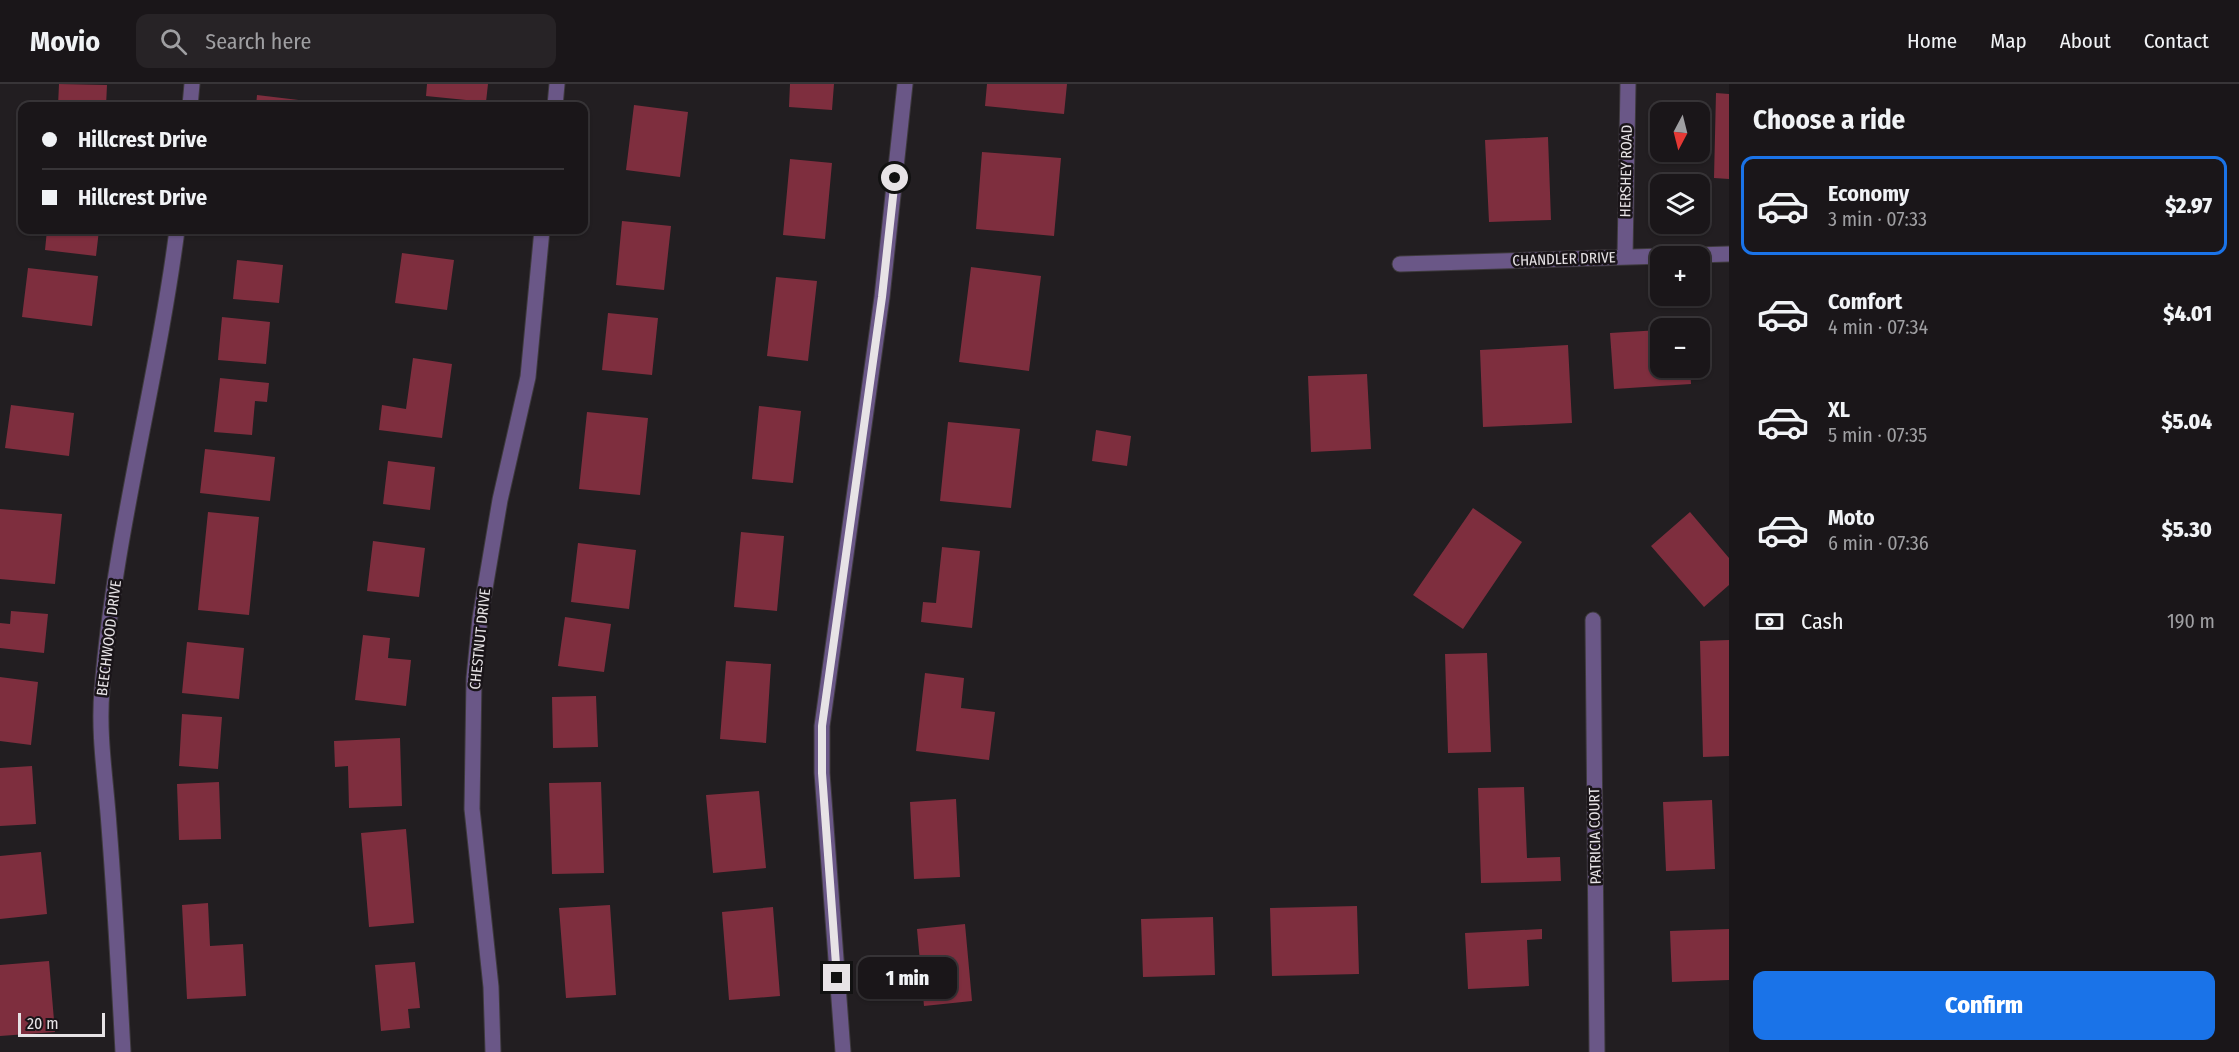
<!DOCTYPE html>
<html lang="en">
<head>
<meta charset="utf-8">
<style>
  body { margin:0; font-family:"Fira Sans Condensed",sans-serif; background:#272326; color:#f1f3f6; height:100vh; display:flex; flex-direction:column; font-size:22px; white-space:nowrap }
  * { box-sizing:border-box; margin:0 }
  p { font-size:20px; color:#9f9fa2 }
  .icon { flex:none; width:33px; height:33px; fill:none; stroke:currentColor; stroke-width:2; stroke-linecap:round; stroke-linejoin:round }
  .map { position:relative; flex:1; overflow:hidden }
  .side { display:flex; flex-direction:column; background:#1a1619; width:510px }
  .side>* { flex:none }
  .banner { position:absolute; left:18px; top:18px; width:570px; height:132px; border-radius:12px; box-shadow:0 2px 4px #0004,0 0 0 2px #383538; display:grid; align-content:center; height:132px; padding:0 24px; background:#1a1619 }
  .needle { width:39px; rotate:187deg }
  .fabs { position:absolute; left:1650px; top:18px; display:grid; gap:12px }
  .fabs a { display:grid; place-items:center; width:60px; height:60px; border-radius:12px; background:#1a1619; box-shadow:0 2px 4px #0004,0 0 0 2px #383538; font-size:30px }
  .scale { position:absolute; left:18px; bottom:15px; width:87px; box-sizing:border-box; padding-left:6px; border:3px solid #e7e3e6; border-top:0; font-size:16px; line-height:21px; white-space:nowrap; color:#e7e3e6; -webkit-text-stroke:4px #191418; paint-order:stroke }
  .end { position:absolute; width:27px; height:27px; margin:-14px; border:8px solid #e7e3e6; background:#111; box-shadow:0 0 0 3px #111 }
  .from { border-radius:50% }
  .bubble { position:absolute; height:42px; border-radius:12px; background:#1a1619; box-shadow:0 2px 4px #0004,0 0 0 2px #383538; font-size:20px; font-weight:800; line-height:42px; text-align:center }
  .banner b { display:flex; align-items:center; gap:21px; height:57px; font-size:22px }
  .banner b+b { border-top:2px solid #383538 }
  .banner i { width:15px; height:15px; background:#f1f3f6 }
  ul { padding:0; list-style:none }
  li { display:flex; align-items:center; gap:18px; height:99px; margin:0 12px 9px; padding:0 12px; border:3px solid transparent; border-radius:12px }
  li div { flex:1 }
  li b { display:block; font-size:22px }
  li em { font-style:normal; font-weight:800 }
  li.active { border-color:#1a73e8 }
  li>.icon { width:54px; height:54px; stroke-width:1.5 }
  h2 { padding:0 24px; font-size:27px; line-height:72px }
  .pay { display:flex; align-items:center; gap:15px; height:66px; padding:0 24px; font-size:22px }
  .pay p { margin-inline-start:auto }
  .button { display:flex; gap:12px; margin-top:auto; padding:12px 24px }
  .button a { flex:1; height:69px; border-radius:12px; background:#1a73e8; color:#fff; font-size:24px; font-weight:800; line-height:69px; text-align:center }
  header { display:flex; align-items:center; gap:36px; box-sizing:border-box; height:84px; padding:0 30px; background:#1a1619; border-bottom:2px solid #383538 }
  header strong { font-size:28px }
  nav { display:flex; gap:33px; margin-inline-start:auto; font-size:21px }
  .search { width:420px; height:54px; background:#272326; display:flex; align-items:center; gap:15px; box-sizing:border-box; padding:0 21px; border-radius:12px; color:#9f9fa2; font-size:22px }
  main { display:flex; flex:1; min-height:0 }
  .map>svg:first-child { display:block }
  .building { fill:#7e2e3e }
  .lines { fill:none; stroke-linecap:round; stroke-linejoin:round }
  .minor-casing { stroke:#3e3a3d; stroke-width:17 }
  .minor { stroke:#6a5787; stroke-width:15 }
  .route { stroke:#e7e3e6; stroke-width:8 }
  .labels { text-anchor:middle; stroke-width:5; stroke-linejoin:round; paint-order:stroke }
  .street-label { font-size:15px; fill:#e7e3e6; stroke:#191418 }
</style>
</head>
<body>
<header>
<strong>Movio</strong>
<div class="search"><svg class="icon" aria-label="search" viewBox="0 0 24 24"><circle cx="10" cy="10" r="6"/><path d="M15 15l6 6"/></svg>Search here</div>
<nav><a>Home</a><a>Map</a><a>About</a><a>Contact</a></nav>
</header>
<main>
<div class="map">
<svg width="1729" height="968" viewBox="0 0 1729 968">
  <rect width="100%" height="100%" fill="#221e21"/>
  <path class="building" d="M59,0L107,1L106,22H58Z
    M427,0H488L486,18L426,12Z
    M790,0H834L832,26L789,23Z
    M987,0H1067L1064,30L985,22Z
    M1716,9L1729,10V95L1714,94Z
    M257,11L307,17L306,22H256Z
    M634,21L688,28L680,93L626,86Z
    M1548,53L1551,136L1489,138L1485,56Z
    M982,68L1061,74L1054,152L976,145Z
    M790,75L832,79L825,155L783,151Z
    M622,137L671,142L664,206L616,201Z
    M47,146H99L96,172L45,166Z
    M442,146H458V148L442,147Z
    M402,169L454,176L447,226L395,219Z
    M237,176L283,181L279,219L233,215Z
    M971,183L1041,192L1029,287L959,278Z
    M28,184L98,192L92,242L22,233Z
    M776,193L817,197L808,277L767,272Z
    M608,229L658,234L652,291L602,286Z
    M222,233L270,238L266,280L218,276Z
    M1660,246V284H1690L1691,300L1614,305L1610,249Z
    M1568,261L1572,339L1483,343L1480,266Z
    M413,274L452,280L442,354L379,346L382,321L406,325Z
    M1367,290L1371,365L1311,368L1308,292Z
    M220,294L269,299L267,318L255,317L252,351L214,348Z
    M11,321L74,329L69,372L5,364Z
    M759,322L801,327L793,399L752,395Z
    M587,328L648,334L640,411L579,405Z
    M948,338L1020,345L1011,424L940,417Z
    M1096,346L1131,352L1127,382L1092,377Z
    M205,365L275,373L270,417L200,409Z
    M388,377L435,383L430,426L383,420Z
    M1473,424L1522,458L1463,545L1413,511Z
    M0,425L62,430L55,500L0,495Z
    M208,428L259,433L249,531L198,526Z
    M1690,428L1729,474V501L1704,523L1651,462Z
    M741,448L784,452L777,527L734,523Z
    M373,457L425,464L419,513L367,507Z
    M578,459L636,466L629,525L571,518Z
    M942,463L980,467L972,544L921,538L923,518L936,519Z
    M11,527L48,530L44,569L0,564V539L10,540Z
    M565,533L611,540L604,588L558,582Z
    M363,551L390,554L388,574L411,576L406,622L355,616Z
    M1729,556V672L1703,673L1700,557Z
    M187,558L244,564L239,615L182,609Z
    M1487,569L1491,668L1448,669L1445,570Z
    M726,577L771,580L766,659L720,655Z
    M925,589L964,594L961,624L995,628L989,676L916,667Z
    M0,593L38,598L31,661L0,657Z
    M596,612L598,663L553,664L552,613Z
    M182,630L222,633L218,685L179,682Z
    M400,654L402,722L349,724L348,682L335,683L334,657Z
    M32,682L36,740L0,742V684Z
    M219,698L221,755L179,756L177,700Z
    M601,698L604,789L552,790L549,699Z
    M1524,703L1527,774L1560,773L1561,797L1481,799L1478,704Z
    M759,707L766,784L713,789L706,711Z
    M956,715L960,793L914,795L910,718Z
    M1712,716L1715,785L1666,787L1663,718Z
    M406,745L414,839L369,843L361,749Z
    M41,768L47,830L0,835V772Z
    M208,819L210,862L243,860L246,912L187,915L182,821Z
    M610,821L616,911L566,914L559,824Z
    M1357,822L1359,890L1272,892L1270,824Z
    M773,823L780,912L729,916L722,828Z
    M1213,833L1215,891L1143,893L1141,835Z
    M965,840L972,917L924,922L917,845Z
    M1542,845V855L1527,856L1529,902L1468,905L1465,849Z
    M1729,845V896L1672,898L1670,847Z
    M49,877L55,948L0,952V881Z
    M415,878L420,924L408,925L410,944L381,947L375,881Z"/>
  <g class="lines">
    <g class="minor-casing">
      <path id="minor" d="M190,22L192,0
        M555,22L557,0
        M1625,173L1628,0
        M1400,180L1729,170
        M1593,536L1597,968
        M123,968C119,893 115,817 109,742C106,697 98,651 102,606C114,451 157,300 177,146
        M493,968L491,903L472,725L474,594L480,534L500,416L528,293L542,146
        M843,968L822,689V642L882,213L905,0"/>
    </g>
    <use href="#minor" class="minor"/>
  </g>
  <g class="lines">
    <path class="route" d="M837,894L822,689V642L882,213L895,94"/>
  </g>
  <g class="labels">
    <g class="street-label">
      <text transform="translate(1626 87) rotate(-89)" y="5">HERSHEY ROAD</text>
      <text transform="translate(1564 175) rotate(-2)" y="5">CHANDLER DRIVE</text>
      <text transform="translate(109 554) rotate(-83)" y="5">BEECHWOOD DRIVE</text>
      <text transform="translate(480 555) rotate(-84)" y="5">CHESTNUT DRIVE</text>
      <text transform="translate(1595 752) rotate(-91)" y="5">PATRICIA COURT</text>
    </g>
  </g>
</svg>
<div class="fabs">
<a><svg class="needle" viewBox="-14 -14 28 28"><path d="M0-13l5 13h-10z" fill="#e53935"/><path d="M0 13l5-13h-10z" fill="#9f9fa2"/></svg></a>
<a><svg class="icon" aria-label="layers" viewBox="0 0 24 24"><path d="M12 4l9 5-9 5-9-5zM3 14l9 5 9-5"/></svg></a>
<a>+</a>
<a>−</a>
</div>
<div class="scale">20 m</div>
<i class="end from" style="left:895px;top:94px"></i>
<i class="end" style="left:837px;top:894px"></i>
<div class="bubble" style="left:858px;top:873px;width:99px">1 min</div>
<div class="banner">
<b><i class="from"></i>Hillcrest Drive</b>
<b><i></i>Hillcrest Drive</b>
</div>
</div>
<section class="side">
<h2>Choose a ride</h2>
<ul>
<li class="active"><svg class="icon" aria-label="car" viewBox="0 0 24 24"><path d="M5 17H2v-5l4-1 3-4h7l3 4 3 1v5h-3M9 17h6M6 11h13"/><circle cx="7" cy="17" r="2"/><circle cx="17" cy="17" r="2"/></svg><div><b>Economy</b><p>3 min · 07:33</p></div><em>$2.97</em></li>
<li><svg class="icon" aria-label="car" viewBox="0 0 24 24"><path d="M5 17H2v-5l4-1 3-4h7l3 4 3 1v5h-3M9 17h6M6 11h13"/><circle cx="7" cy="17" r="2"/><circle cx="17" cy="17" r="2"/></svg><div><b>Comfort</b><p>4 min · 07:34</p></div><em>$4.01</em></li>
<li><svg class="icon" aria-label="car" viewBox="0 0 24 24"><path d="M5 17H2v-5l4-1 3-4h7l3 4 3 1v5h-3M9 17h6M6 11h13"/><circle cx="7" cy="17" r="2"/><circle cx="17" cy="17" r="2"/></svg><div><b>XL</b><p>5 min · 07:35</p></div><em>$5.04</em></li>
<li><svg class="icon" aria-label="car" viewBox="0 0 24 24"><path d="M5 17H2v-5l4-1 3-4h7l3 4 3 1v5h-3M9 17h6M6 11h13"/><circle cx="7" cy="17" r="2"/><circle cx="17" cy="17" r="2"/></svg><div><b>Moto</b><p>6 min · 07:36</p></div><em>$5.30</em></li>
</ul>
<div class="pay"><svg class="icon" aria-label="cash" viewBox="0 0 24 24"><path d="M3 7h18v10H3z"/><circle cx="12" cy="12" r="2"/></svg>Cash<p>190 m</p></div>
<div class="button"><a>Confirm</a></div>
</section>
</main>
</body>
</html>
